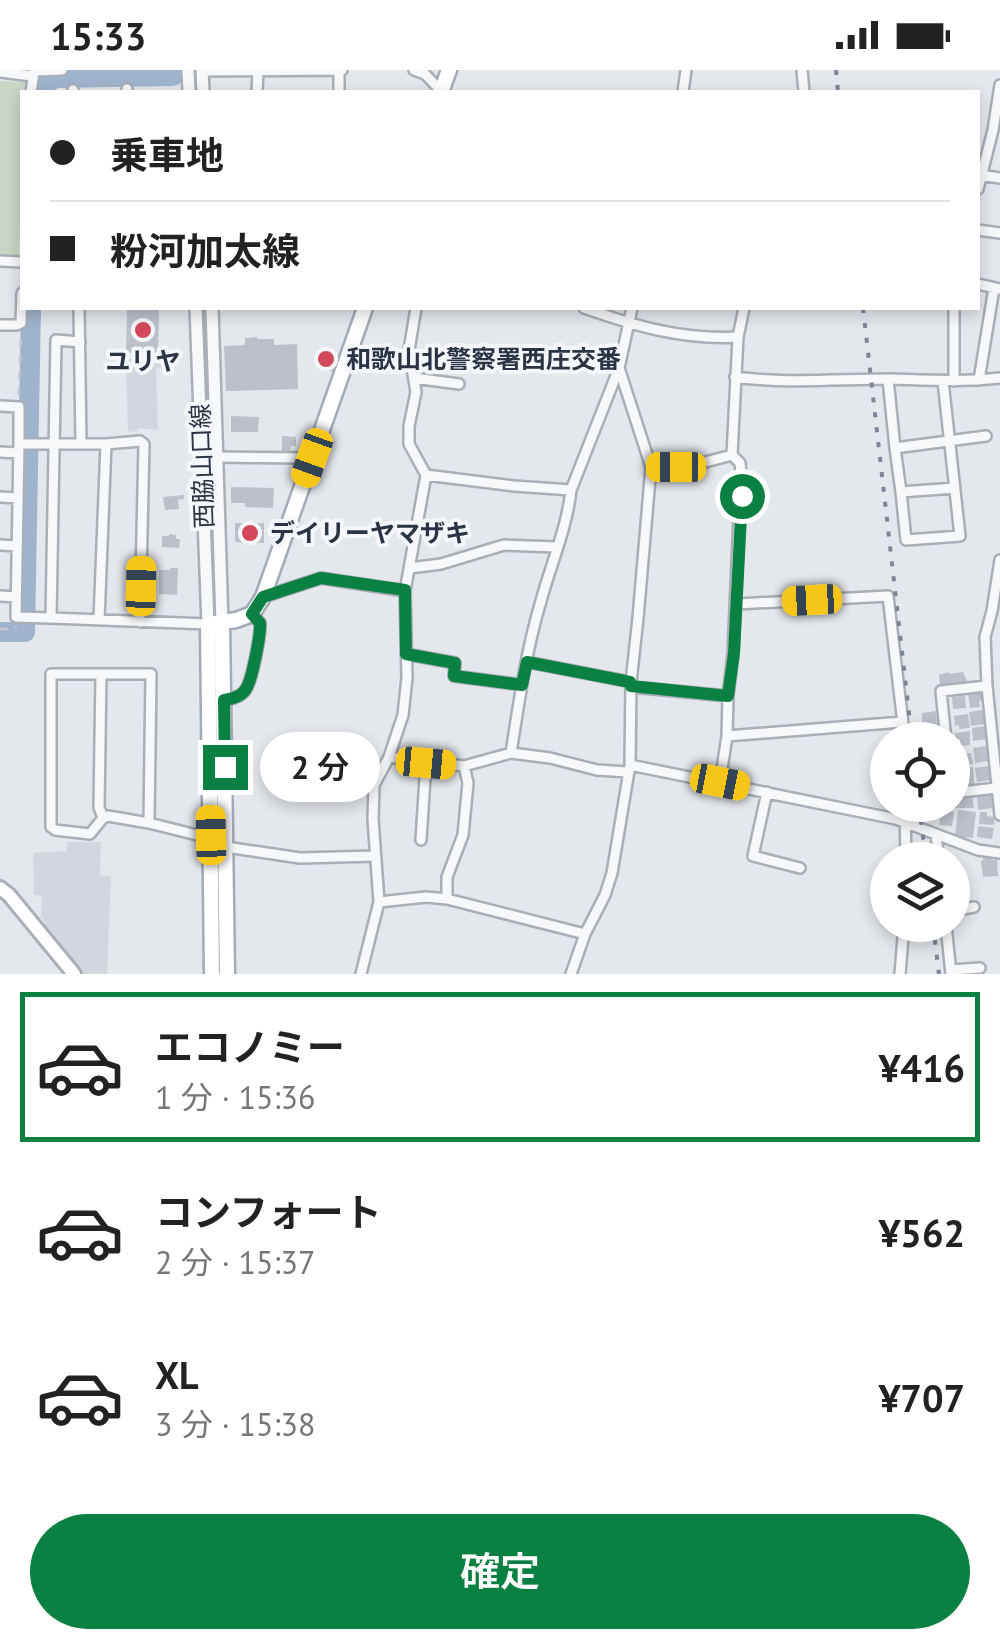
<!DOCTYPE html>
<html lang="ja">
<head>
<meta charset="utf-8">
<style>
  body { margin:0; font-family:"PT Sans","Noto Sans JP",sans-serif; background:#f6f6f6; color:#222; height:100vh; display:flex; flex-direction:column; font-size:38px; white-space:nowrap }
  * { box-sizing:border-box; margin:0 }
  p { font-size:32px; color:#767676 }
  .icon { flex:none; width:55px; height:55px; fill:none; stroke:currentColor; stroke-width:2; stroke-linecap:round; stroke-linejoin:round }
  .map { position:relative; height:904px; overflow:hidden }
  .drawer { display:flex; flex-direction:column; background:#fff; flex:1 }
  .drawer>* { flex:none }
  .hud { position:absolute; left:20px; top:20px; width:960px; height:220px; border-radius:0px; box-shadow:0 5px 15px #0003; display:grid; align-content:center; height:220px; padding:0 30px; background:#fff }
  .buttons { position:absolute; left:870px; top:652px; display:grid; gap:20px }
  .buttons a { display:grid; place-items:center; width:100px; height:100px; border-radius:50%; background:#fff; box-shadow:0 5px 15px #0003; font-size:50px }
  .end { position:absolute; width:45px; height:45px; margin:-22px; border:12px solid #0b8043; background:#fff; box-shadow:0 0 0 5px #fff }
  .from { border-radius:50% }
  .bubble { position:absolute; height:70px; border-radius:35px; background:#fff; box-shadow:0 5px 15px #0003; font-size:32px; font-weight:600; line-height:70px; text-align:center }
  .car { position:absolute; width:30px; height:60px; margin:-30px -15px; border-radius:12px; box-shadow:0 0 8px 2px #0007; background:linear-gradient(#f5c518 24%,#345 0 40%,#f5c518 0 76%,#345 0 86%,#f5c518 0) }
  .hud b { display:flex; align-items:center; gap:35px; height:95px; font-size:38px }
  .hud b+b { border-top:2px solid #e0e0e0 }
  .hud i { width:25px; height:25px; background:#222 }
  ul { padding:18px 0 0; list-style:none }
  li { display:flex; align-items:center; gap:30px; height:150px; margin:0 20px 15px; padding:0 10px; border:5px solid transparent; border-radius:0px }
  li div { flex:1 }
  li b { display:block; font-size:38px }
  li em { font-style:normal; font-weight:600 }
  li.active { border-color:#0b8043 }
  li>.icon { width:90px; height:90px; stroke-width:1.5 }
  .primary-button { display:flex; gap:20px; margin-top:auto; padding:20px 30px }
  .primary-button a { flex:1; height:115px; border-radius:60px; background:#0b8043; color:#fff; font-size:40px; font-weight:600; line-height:115px; text-align:center }
  .status { display:flex; justify-content:space-between; align-items:center; height:70px; padding:0 50px; background:#fff; direction:ltr }
  .status svg { height:28px; fill:currentColor }
  .map>svg:first-child { display:block }
  .built { fill:#d2d6de }
  .green { fill:#c9d6c5 }
  .lines { fill:none; stroke-linecap:round; stroke-linejoin:round }
  .river { stroke:#9fb4cc; stroke-width:20 }
  .building { fill:#bbc0ca }
  .minor-casing { stroke:#a9aeb7; stroke-width:14 }
  .tertiary-casing { stroke:#a9aeb7; stroke-width:16 }
  .secondary-casing { stroke:#a9aeb7; stroke-width:18 }
  .primary-casing { stroke:#a3abb8; stroke-width:19 }
  .path { stroke:#c2c5cb; stroke-width:2.5; stroke-dasharray:8 8; stroke-linecap:butt }
  .minor { stroke:#f7f8fa; stroke-width:9 }
  .tertiary { stroke:#f7f8fa; stroke-width:11 }
  .secondary { stroke:#fff; stroke-width:12 }
  .primary { stroke:#fff; stroke-width:14 }
  .rail { stroke:#7d8696; stroke-width:4; stroke-dasharray:5 10; stroke-linecap:butt }
  .route { stroke:#0b8043; stroke-width:12 }
  .poi-dot { fill:#d1495b; stroke:#f4f6f9; stroke-width:4 }
  .labels { text-anchor:middle; stroke-width:8; stroke-linejoin:round; paint-order:stroke }
  .poi-label { font-size:25px; font-weight:bold; fill:#2b3445; stroke:#f4f6f9; text-anchor:start }
  .street-label { font-size:25px; fill:#2b3445; stroke:#f4f6f9 }
</style>
</head>
<body>
<div class="status"><b>15:33</b><svg viewBox="0 0 49 12"><path d="M0 12V9h3v3zM5 12V6h3v6zM10 12V3h3v9zM15 12V0h3v12zM26 1h20v11H26zM47 4h2v5h-2z"/></svg></div>
<div class="map">
<svg width="1000" height="904" viewBox="0 0 1000 904">
  <rect width="100%" height="100%" fill="#e4e7ec"/>
  <path class="built" d="M161,288V298L156,299L158,360L138,358L137,361L128,362L126,289Z
    M67,772H101L100,805L111,806L107,904H83L44,857L46,854L41,847L42,826L34,825L33,783L67,781Z"/>
  <path class="green" d="M0,11L26,12V22H22V101L19,185H0Z"/>
  <g class="lines">
    <path class="river" d="M39,22L44,14L56,8L173,6
      M0,562H25L31,238"/>
  </g>
  <path class="building" d="M127,238H159L158,284L126,283Z
    M257,267V269H274V275L297,274L298,319L226,321L224,276L245,275V268Z
    M324,281L338,286L333,302L318,297Z
    M231,346L259,347L258,362H231Z
    M282,366L296,367V376H291L290,384L282,383Z
    M231,417L274,418L273,438L245,437V433H231Z
    M184,425V429L178,430L179,439L165,440L163,427Z
    M235,453H264V473L235,472Z
    M169,464L176,465V469H180L179,478L162,477V466H169Z
    M170,498H178L177,525L159,524V500H170Z
    M949,602V604L963,602L968,613L940,616L939,605Z
    M983,621L984,630L979,631L980,637L970,638L968,623Z
    M965,626L966,638L953,639L952,627Z
    M983,640L985,654L971,656L969,642Z
    M936,641L937,657L922,659V643Z
    M968,644L970,658L959,659V655L955,656L954,646Z
    M986,656L988,669L973,671L972,658Z
    M970,661V675L960,676V669H956L955,663Z
    M986,676L988,691L975,693L973,678Z
    M971,683L973,694L957,696L955,685Z
    M989,696L991,710L977,712L975,698Z
    M973,697L974,715L964,716V710L959,711L958,698Z
    M991,722L992,738L978,740L977,724Z
    M972,725L974,738H952V728Z
    M958,740L976,742L973,768L955,766Z
    M941,741L954,742L952,756L939,755Z
    M980,742H987V746L995,747L994,755L979,754Z
    M978,756L994,758L992,769L977,767Z
    M983,786H991L992,790L997,789L998,806L983,807L981,791H983Z
    M962,811L964,826L952,827V812Z"/>
  <g class="lines">
    <g class="minor-casing">
      <path id="minor" d="M339,0V22
        M414,0L425,4L442,22
        M802,0L804,22
        M35,1L62,0
        M202,1L342,0
        M0,2L32,6
        M31,22L34,2
        M73,22V20
        M127,22V19
        M257,22L258,1
        M683,22L686,0
        M980,105L1000,108
        M978,119L993,60L1000,15
        M978,160L1000,163
        M0,191L22,192
        M978,214L1000,219
        M79,238L81,374
        M584,238C635,256 682,270 738,267
        M0,255H17L21,253L22,223
        M80,272L56,270L51,548L208,554
        M619,298L651,397L694,395L732,385
        M735,307C787,314 839,309 891,309C928,310 963,312 1000,308
        M414,308L459,314
        M888,309L895,378L986,366
        M979,310L994,218
        M954,311V238
        M0,336L19,337V374
        M106,374L140,371L144,374L140,552
        M895,378L901,422L955,418
        M0,382L19,383
        M217,387L313,388
        M426,405L514,416L571,420
        M901,422L906,470L960,466L943,311
        M0,427L18,428
        M0,475L17,476
        M1000,490L992,541L985,567L987,616L1000,745
        M410,498L441,494L504,475L557,477
        M0,526L16,527
        M263,527L321,508L405,521
        M737,534L888,526L904,662L903,670
        M51,548L16,547L19,374H106L99,550
        M406,584L455,593L454,606L522,615
        M527,592L631,612
        M101,604H51V757L55,760L90,764L103,748L108,746L149,753L197,765H214
        M631,617L728,626
        M225,630C232,629 242,626 246,619C252,610 261,564 260,553L252,544
        M727,666L902,652
        M946,670L941,621L987,616
        M511,683C519,632 526,581 541,531C551,494 567,458 571,420L619,298L632,238
        M389,687L464,696L511,683L550,688L597,700L628,702
        M630,695L896,749L978,780L1000,783
        M720,712L727,666L728,626L733,583L741,402L740,393L732,385L738,267L744,238
        M767,722L753,786L800,798
        M952,723L997,718
        M905,735L906,790
        M103,748L99,737L101,604H151L149,753
        M936,765L939,790
        M421,770L426,693
        M226,777L300,788L375,786
        M447,829V807L463,765L468,713L464,696
        M379,832L426,827L447,829L585,864
        M952,841L974,837
        M946,855L951,904
        M951,900L980,898
        M361,904L379,832L373,749L374,715L389,687L403,645L407,608L405,521L426,405L409,374V356L416,322L409,280L416,238
        M571,904L585,864L605,825L612,803L630,695L631,612L638,548L651,397
        M900,904L904,855"/>
    </g>
    <g class="tertiary-casing">
      <path id="tertiary" d="M188,0L189,22
        M202,0L203,22
        M196,238L208,554
        M212,238L222,553"/>
    </g>
    <g class="secondary-casing">
      <path id="secondary" d="M0,818L9,825L74,904"/>
    </g>
    <g class="primary-casing">
      <path id="primary" d="M441,22L449,0
        M222,553L227,904
        M212,904L208,554L236,550L252,544L263,527L365,238"/>
    </g>
    <path class="path" d="M19,325L21,263
      M0,559H15L16,556"/>
    <use href="#minor" class="minor"/>
    <use href="#tertiary" class="tertiary"/>
    <use href="#secondary" class="secondary"/>
    <use href="#primary" class="primary"/>
    <path class="rail" d="M836,0L838,22
      M863,238L912,670
      M919,735L926,790
      M933,855L939,904"/>
  </g>
  <g class="lines">
    <path class="route" d="M225,697L224,630C232,629 242,626 246,619C252,610 261,564 260,553L252,544L263,527L321,508L405,520L406,584L455,593L454,606L522,615L527,592L630,612L631,616L728,626L734,583L742,426"/>
  </g>
  <g class="poi-dot">
    <circle cx="143" cy="260" r="10"/>
    <circle cx="326" cy="289" r="10"/>
    <circle cx="250" cy="463" r="10"/>
  </g>
  <g class="labels">
    <g class="poi-label">
      <text x="346" y="298">和歌山北警察署西庄交番</text>
      <text x="143" y="300" text-anchor="middle">ユリヤ</text>
      <text x="270" y="472">デイリーヤマザキ</text>
    </g>
    <g class="street-label">
      <text transform="translate(202 396) rotate(-92)" y="9">西脇山口線</text>
    </g>
  </g>
</svg>
<div class="buttons">
<a><svg class="icon" aria-label="locate" viewBox="0 0 24 24"><circle cx="12" cy="12" r="6"/><path d="M12 2v4M12 18v4M2 12h4M18 12h4"/></svg></a>
<a><svg class="icon" aria-label="layers" viewBox="0 0 24 24"><path d="M12 4l9 5-9 5-9-5zM3 14l9 5 9-5"/></svg></a>
</div>
<i class="end from" style="left:742px;top:426px"></i>
<i class="end" style="left:225px;top:697px"></i>
<div class="bubble" style="left:260px;top:662px;width:120px">2 分</div>
<i class="car" style="left:312px;top:388px;rotate:200deg"></i>
<i class="car" style="left:676px;top:397px;rotate:270deg"></i>
<i class="car" style="left:141px;top:516px;rotate:1deg"></i>
<i class="car" style="left:812px;top:530px;rotate:267deg"></i>
<i class="car" style="left:426px;top:693px;rotate:95deg"></i>
<i class="car" style="left:720px;top:712px;rotate:101deg"></i>
<i class="car" style="left:211px;top:765px;rotate:359deg"></i>
<div class="hud">
<b><i class="from"></i>乗車地</b>
<b><i></i>粉河加太線</b>
</div>
</div>
<section class="drawer">
<ul>
<li class="active"><svg class="icon" aria-label="car" viewBox="0 0 24 24"><path d="M5 17H2v-5l4-1 3-4h7l3 4 3 1v5h-3M9 17h6M6 11h13"/><circle cx="7" cy="17" r="2"/><circle cx="17" cy="17" r="2"/></svg><div><b>エコノミー</b><p>1 分 · 15:36</p></div><em>¥416</em></li>
<li><svg class="icon" aria-label="car" viewBox="0 0 24 24"><path d="M5 17H2v-5l4-1 3-4h7l3 4 3 1v5h-3M9 17h6M6 11h13"/><circle cx="7" cy="17" r="2"/><circle cx="17" cy="17" r="2"/></svg><div><b>コンフォート</b><p>2 分 · 15:37</p></div><em>¥562</em></li>
<li><svg class="icon" aria-label="car" viewBox="0 0 24 24"><path d="M5 17H2v-5l4-1 3-4h7l3 4 3 1v5h-3M9 17h6M6 11h13"/><circle cx="7" cy="17" r="2"/><circle cx="17" cy="17" r="2"/></svg><div><b>XL</b><p>3 分 · 15:38</p></div><em>¥707</em></li>
</ul>
<div class="primary-button"><a>確定</a></div>
</section>
</body>
</html>
